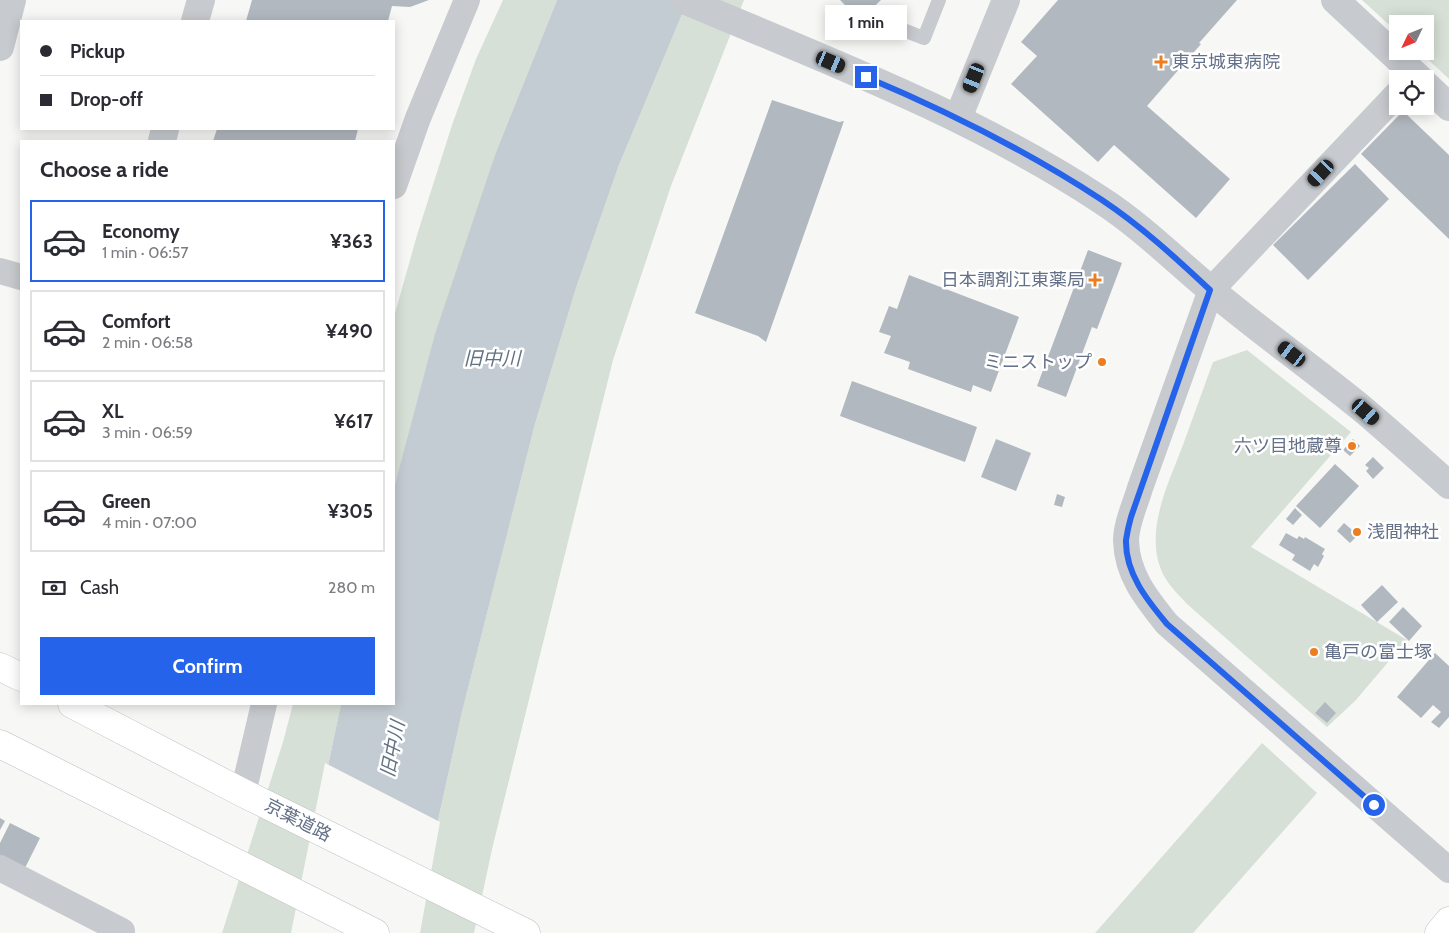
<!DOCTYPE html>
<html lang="en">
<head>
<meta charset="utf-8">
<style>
  body { margin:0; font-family:Cabin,"Noto Sans JP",sans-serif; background:#f7f7f7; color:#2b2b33; height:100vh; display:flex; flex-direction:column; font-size:19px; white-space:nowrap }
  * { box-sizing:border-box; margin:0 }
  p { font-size:16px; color:#7c7c81 }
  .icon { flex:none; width:28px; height:28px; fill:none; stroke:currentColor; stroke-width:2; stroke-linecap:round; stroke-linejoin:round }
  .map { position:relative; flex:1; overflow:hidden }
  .details { position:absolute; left:20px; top:140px; width:375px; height:565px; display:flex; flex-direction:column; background:#fff; border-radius:0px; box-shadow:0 2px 12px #0003 }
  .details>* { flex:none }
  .banner { position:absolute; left:20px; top:20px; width:375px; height:110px; border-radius:0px; box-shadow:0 2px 12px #0003; display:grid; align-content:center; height:110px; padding:0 20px; background:#fff }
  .needle { width:32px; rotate:227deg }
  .tools { position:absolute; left:1389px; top:15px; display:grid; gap:10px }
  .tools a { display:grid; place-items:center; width:45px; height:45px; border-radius:0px; background:#fff; box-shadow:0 2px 12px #0003; font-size:25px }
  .end { position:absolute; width:22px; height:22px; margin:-11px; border:6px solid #2563eb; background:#fff; box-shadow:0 0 0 2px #fff }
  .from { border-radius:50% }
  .bubble { position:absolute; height:35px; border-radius:0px; background:#fff; box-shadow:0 2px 12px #0003; font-size:16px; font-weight:700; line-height:35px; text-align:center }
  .car { position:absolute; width:15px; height:30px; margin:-15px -8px; border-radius:6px; box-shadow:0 0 4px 1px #0007; background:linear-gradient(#222 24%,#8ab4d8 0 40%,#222 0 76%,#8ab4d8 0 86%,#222 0) }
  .banner b { display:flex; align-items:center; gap:18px; height:48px; font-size:19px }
  .banner b+b { border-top:1px solid #e1e1e2 }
  .banner i { width:12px; height:12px; background:#2b2b33 }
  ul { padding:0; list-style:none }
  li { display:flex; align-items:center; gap:15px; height:82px; margin:0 10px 8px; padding:0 10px; border:2px solid #e1e1e2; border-radius:0px }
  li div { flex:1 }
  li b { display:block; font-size:19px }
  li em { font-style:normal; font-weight:700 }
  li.selected { border-color:#2563eb }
  li>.icon { width:45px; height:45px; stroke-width:1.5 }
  h2 { padding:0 20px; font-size:22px; line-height:60px }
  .pay { display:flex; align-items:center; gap:12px; height:55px; padding:0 20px; font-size:19px }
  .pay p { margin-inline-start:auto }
  .primary-button { display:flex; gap:10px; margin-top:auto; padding:10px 20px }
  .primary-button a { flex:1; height:58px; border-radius:0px; background:#2563eb; color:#fff; font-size:20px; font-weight:700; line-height:58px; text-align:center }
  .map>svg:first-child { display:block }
  .green { fill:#d7e0d6 }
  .water { fill:#c4ccd3 }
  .pier { fill:#f7f8f5 }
  .building { fill:#b2b8bf }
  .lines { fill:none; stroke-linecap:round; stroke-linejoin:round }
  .secondary-casing { stroke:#bcbfc5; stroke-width:29 }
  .trunk-casing { stroke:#bcbdc1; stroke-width:29 }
  .service { stroke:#c7cace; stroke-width:14 }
  .minor { stroke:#c7cace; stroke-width:26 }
  .tertiary { stroke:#c7cace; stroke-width:28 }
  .secondary { stroke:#fff; stroke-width:28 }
  .trunk { stroke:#fff; stroke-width:28 }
  .route { stroke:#2563eb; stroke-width:6 }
  .poi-dot { fill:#ee7d1f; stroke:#fff; stroke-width:2 }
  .labels { text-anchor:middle; stroke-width:5; stroke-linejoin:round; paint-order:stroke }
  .poi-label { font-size:18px; fill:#657188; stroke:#fff; text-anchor:start }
  .street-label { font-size:18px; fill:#657188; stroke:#fff }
  .water-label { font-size:19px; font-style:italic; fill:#617383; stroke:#fff }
</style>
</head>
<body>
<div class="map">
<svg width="1449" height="933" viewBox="0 0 1449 933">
  <rect width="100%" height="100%" fill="#f7f8f5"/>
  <path class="green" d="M503,0H557L496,152L394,488V317L417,235L452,125L476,59Z
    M688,0H744L671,186L613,360L493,845L474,933H418L439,816L462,712L535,424L576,288L619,165Z
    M1362,0H1449V79L1419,51H1425V24H1398L1397,32Z
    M1247,350L1351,432L1251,547L1407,640L1355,701L1327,727L1187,604C1177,593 1165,582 1160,567C1146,527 1169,482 1183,445C1193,417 1203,390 1213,362Z
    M293,704H341L293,933H222L283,742Z
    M1262,743L1317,793L1193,933H1095Z"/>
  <path class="water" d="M557,0H688L619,165L576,288L535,424L462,712L439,816L418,933H293L341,704H394V488L435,334L496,152Z"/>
  <path class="pier" d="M325,763L440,822L420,933H291Z"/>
  <path class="building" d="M252,0H429L410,7L392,6L388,21H246Z
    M840,0H881L860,20Z
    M1058,0H1237L1199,43L1201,44L1147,106L1230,179L1196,218L1114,145L1098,162L1011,84L1037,56L1021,42Z
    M772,100L839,122L844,121L766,342L758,336L695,313Z
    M1403,111L1449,155V239L1361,154Z
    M217,129H358L355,141H213Z
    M1355,164L1389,199L1308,280L1273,245Z
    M1088,250L1122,263L1097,329L1092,327L1066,397L1037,386Z
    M909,275L1019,317L991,392L973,385L971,392L908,369L910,362L884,353L891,336L879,332L889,306L897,309Z
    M852,381L977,427L965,462L840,416Z
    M996,439L1031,453L1016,491L981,477Z
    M1353,439L1360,446L1350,456L1343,450Z
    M1373,457L1384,468L1373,479L1366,471L1369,468L1365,465Z
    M1335,464L1359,486L1320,528L1296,506Z
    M1057,494L1065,497L1062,507L1054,505Z
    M1295,508L1302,515L1293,525L1286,519Z
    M1344,523L1358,535L1350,543L1337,531Z
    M1286,533L1297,539L1299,536L1304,539L1305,537L1325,549L1322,554L1324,556L1318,567L1314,564L1310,571L1292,560L1295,555L1279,545Z
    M1382,585L1398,602L1377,622L1361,605Z
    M1403,607L1422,626L1409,641L1389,622Z
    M1435,653L1449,666V717L1439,728L1431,722L1441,712L1433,705L1421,718L1397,697Z
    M1325,702L1336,713L1327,723L1315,713Z
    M0,818L5,821L0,830Z
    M10,823L40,838L24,870L0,857V843Z"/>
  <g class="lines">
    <g class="secondary-casing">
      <path id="secondary" d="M1439,933L1449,921"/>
    </g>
    <g class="trunk-casing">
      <path id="trunk" d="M0,667L21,677
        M72,704L243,793L526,933
        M0,744L375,933"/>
    </g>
    <path class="service" d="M872,18L924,38L939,0"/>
    <path class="minor" d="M1398,93L1211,290L1140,488C1135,505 1126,524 1126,541C1127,575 1147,599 1167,624L1449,870
      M394,186L418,118L467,0
      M0,271L21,277
      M243,793L264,704
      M0,868L122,931L121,933"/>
    <path class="tertiary" d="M684,0C826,60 972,115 1101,200C1141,226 1175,260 1211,290C1261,332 1315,370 1366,412C1394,436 1421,460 1449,485
      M1335,0L1420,79
      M195,21L201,0
      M0,47L12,0
      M1425,84L1449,107
      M958,118L1006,0
      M162,141L165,129"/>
    <use href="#secondary" class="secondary"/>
    <use href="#trunk" class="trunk"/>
  </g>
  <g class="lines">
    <path class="route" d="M866,77C947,111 1027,151 1102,200C1141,226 1176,258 1210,290L1131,517C1129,524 1127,533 1126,540C1125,573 1147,600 1167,624L1374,805"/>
  </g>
  <g class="poi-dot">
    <path d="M1158.5 54.5h5v5h5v5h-5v5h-5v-5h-5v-5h5z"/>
    <path d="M1092.5 272.5h5v5h5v5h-5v5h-5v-5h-5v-5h5z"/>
    <circle cx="1102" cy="362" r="5"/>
    <circle cx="1352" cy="446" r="5"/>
    <circle cx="1357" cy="532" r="5"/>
    <circle cx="1314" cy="652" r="5"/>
  </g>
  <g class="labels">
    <g class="poi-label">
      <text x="1172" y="68">東京城東病院</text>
      <text x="1085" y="286" text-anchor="end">日本調剤江東薬局</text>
      <text x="1092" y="368" text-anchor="end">ミニストップ</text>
      <text x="1342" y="452" text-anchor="end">六ツ目地蔵尊</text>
      <text x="1367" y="538">浅間神社</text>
      <text x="1324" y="658">亀戸の富士塚</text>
    </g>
    <g class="street-label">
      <text transform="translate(298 820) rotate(27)" y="6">京葉道路</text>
    </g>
    <g class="water-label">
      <text x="492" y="365">旧中川</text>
      <text transform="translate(392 749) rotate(-79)" y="7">旧中川</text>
    </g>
  </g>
</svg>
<div class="tools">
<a><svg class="needle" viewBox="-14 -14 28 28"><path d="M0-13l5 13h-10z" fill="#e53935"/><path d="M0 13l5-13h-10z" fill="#7c7c81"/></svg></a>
<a><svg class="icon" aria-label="locate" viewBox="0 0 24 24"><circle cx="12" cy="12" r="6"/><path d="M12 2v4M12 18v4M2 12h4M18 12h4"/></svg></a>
</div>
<i class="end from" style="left:1374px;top:805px"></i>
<i class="end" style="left:866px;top:77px"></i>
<div class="bubble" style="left:825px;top:5px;width:82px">1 min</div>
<i class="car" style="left:831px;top:62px;rotate:113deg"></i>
<i class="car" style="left:974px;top:78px;rotate:202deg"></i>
<i class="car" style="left:1321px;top:173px;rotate:223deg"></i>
<i class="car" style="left:1292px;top:354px;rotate:308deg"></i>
<i class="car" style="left:1366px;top:412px;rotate:131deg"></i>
<div class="banner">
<b><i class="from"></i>Pickup</b>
<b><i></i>Drop-off</b>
</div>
<section class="details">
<h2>Choose a ride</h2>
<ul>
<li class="selected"><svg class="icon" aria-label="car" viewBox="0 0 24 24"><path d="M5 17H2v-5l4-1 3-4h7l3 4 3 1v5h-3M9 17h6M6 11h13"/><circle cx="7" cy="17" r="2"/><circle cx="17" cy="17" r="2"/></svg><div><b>Economy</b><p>1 min · 06:57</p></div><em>¥363</em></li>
<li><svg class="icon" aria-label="car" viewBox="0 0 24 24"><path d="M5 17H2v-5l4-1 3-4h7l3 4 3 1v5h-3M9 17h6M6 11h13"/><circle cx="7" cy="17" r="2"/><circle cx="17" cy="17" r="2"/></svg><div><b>Comfort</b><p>2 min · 06:58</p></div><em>¥490</em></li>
<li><svg class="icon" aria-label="car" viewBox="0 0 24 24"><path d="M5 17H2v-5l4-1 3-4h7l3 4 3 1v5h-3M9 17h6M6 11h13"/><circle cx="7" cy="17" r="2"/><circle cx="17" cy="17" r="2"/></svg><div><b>XL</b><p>3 min · 06:59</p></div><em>¥617</em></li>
<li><svg class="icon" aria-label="car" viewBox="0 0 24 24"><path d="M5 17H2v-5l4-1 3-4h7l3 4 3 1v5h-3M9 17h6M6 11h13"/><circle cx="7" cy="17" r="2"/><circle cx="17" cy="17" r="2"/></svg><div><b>Green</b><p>4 min · 07:00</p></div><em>¥305</em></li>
</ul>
<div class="pay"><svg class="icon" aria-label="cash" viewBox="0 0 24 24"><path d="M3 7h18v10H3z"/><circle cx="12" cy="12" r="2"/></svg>Cash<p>280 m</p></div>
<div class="primary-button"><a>Confirm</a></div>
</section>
</div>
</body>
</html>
